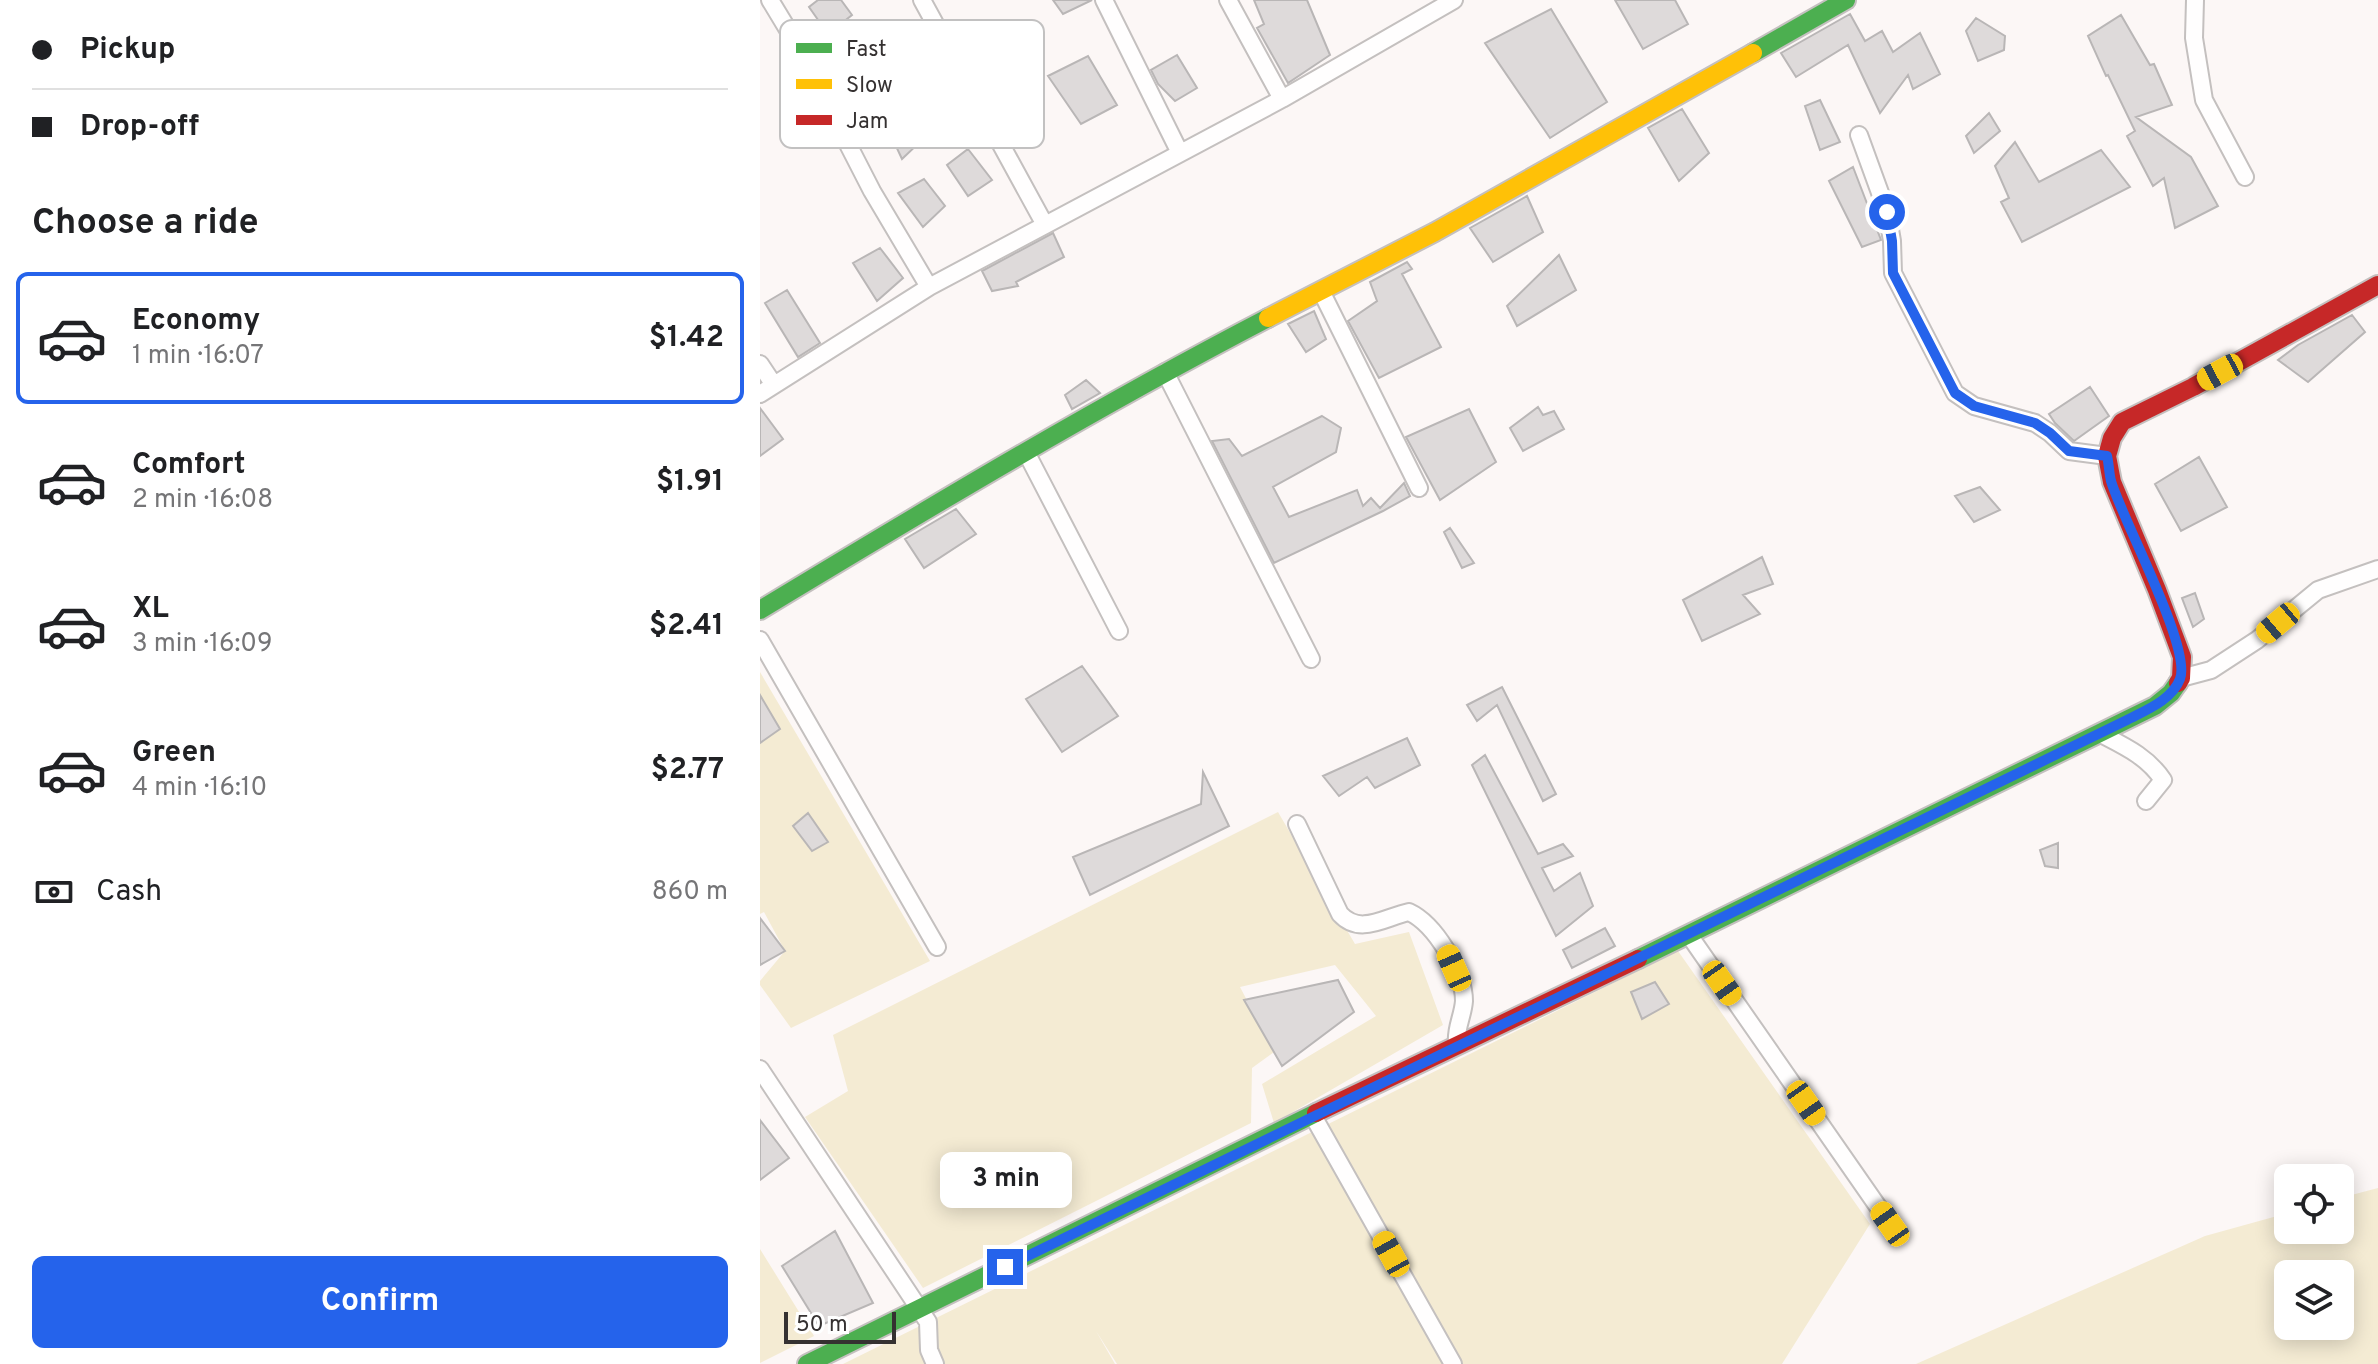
<!DOCTYPE html>
<html lang="en">
<head>
<meta charset="utf-8">
<style>
  body { margin:0; font-family:Overpass,sans-serif; background:#f2f2f2; color:#202124; height:100vh; display:flex; flex-direction:column; font-size:30px; white-space:nowrap }
  * { box-sizing:border-box; margin:0 }
  p { font-size:26px; color:#757577 }
  .icon { flex:none; width:44px; height:44px; fill:none; stroke:currentColor; stroke-width:2; stroke-linecap:round; stroke-linejoin:round }
  .map { position:relative; flex:1; overflow:hidden }
  .details { display:flex; flex-direction:column; background:#fff; width:760px }
  .details>* { flex:none }
  .top-card { display:grid; align-content:center; height:176px; padding:0 32px; background:#fff }
  .tools { position:absolute; left:1514px; top:1164px; display:grid; gap:16px }
  .tools a { display:grid; place-items:center; width:80px; height:80px; border-radius:12px; background:#fff; box-shadow:0 4px 20px #0003; font-size:40px }
  .scale { position:absolute; left:24px; bottom:20px; width:112px; box-sizing:border-box; padding-left:8px; border:4px solid #353131; border-top:0; font-size:22px; line-height:28px; white-space:nowrap; color:#353131; -webkit-text-stroke:6px #fff; paint-order:stroke }
  .end { position:absolute; width:36px; height:36px; margin:-18px; border:10px solid #2563eb; background:#fff; box-shadow:0 0 0 4px #fff }
  .from { border-radius:50% }
  .bubble { position:absolute; height:56px; border-radius:12px; background:#fff; box-shadow:0 4px 20px #0003; font-size:26px; font-weight:700; line-height:56px; text-align:center }
  .car { position:absolute; width:24px; height:48px; margin:-24px -12px; border-radius:10px; box-shadow:0 0 6px 2px #0007; background:linear-gradient(#f5c518 24%,#345 0 40%,#f5c518 0 76%,#345 0 86%,#f5c518 0) }
  .top-card b { display:flex; align-items:center; gap:28px; height:76px; font-size:30px }
  .top-card b+b { border-top:2px solid #e0e0e0 }
  .top-card i { width:20px; height:20px; background:#202124 }
  ul { padding:0; list-style:none }
  li { display:flex; align-items:center; gap:24px; height:132px; margin:0 16px 12px; padding:0 16px; border:4px solid transparent; border-radius:12px }
  li div { flex:1 }
  li b { display:block; font-size:30px }
  li em { font-style:normal; font-weight:700 }
  li.active { border-color:#2563eb }
  li>.icon { width:72px; height:72px; stroke-width:1.5 }
  h2 { padding:0 32px; font-size:36px; line-height:96px }
  .pay { display:flex; align-items:center; gap:20px; height:88px; padding:0 32px; font-size:30px }
  .pay p { margin-inline-start:auto }
  .action { display:flex; gap:16px; margin-top:auto; padding:16px 32px }
  .action a { flex:1; height:92px; border-radius:12px; background:#2563eb; color:#fff; font-size:32px; font-weight:700; line-height:92px; text-align:center }
  main { display:flex; flex:1; min-height:0 }
  .map>svg:first-child { display:block }
  .green { fill:#f4ebd3; fill-rule:evenodd }
  .building { fill:#dedada; stroke:#b9b6b6; stroke-width:2 }
  .lines { fill:none; stroke-linecap:round; stroke-linejoin:round }
  .street-casing { stroke:#c4c0bf; stroke-width:20 }
  .fast-casing { stroke:#c4c0bf; stroke-width:22 }
  .slow-casing { stroke:#c4c0bf; stroke-width:22 }
  .jam-casing { stroke:#c4c0bf; stroke-width:22 }
  .street { stroke:#fffefe; stroke-width:16 }
  .fast { stroke:#4caf50; stroke-width:18 }
  .slow { stroke:#ffc107; stroke-width:18 }
  .jam { stroke:#c62828; stroke-width:18 }
  .route { stroke:#2563eb; stroke-width:10 }
  .key { fill:#fff; stroke:#c2c1c1; stroke-width:2 }
  .key-label { font-size:22px; fill:#353131 }
</style>
</head>
<body>
<main>
<section class="details">
<div class="top-card">
<b><i class="from"></i>Pickup</b>
<b><i></i>Drop-off</b>
</div>
<h2>Choose a ride</h2>
<ul>
<li class="active"><svg class="icon" aria-label="car" viewBox="0 0 24 24"><path d="M5 17H2v-5l4-1 3-4h7l3 4 3 1v5h-3M9 17h6M6 11h13"/><circle cx="7" cy="17" r="2"/><circle cx="17" cy="17" r="2"/></svg><div><b>Economy</b><p>1 min · 16:07</p></div><em>$1.42</em></li>
<li><svg class="icon" aria-label="car" viewBox="0 0 24 24"><path d="M5 17H2v-5l4-1 3-4h7l3 4 3 1v5h-3M9 17h6M6 11h13"/><circle cx="7" cy="17" r="2"/><circle cx="17" cy="17" r="2"/></svg><div><b>Comfort</b><p>2 min · 16:08</p></div><em>$1.91</em></li>
<li><svg class="icon" aria-label="car" viewBox="0 0 24 24"><path d="M5 17H2v-5l4-1 3-4h7l3 4 3 1v5h-3M9 17h6M6 11h13"/><circle cx="7" cy="17" r="2"/><circle cx="17" cy="17" r="2"/></svg><div><b>XL</b><p>3 min · 16:09</p></div><em>$2.41</em></li>
<li><svg class="icon" aria-label="car" viewBox="0 0 24 24"><path d="M5 17H2v-5l4-1 3-4h7l3 4 3 1v5h-3M9 17h6M6 11h13"/><circle cx="7" cy="17" r="2"/><circle cx="17" cy="17" r="2"/></svg><div><b>Green</b><p>4 min · 16:10</p></div><em>$2.77</em></li>
</ul>
<div class="pay"><svg class="icon" aria-label="cash" viewBox="0 0 24 24"><path d="M3 7h18v10H3z"/><circle cx="12" cy="12" r="2"/></svg>Cash<p>860 m</p></div>
<div class="action"><a>Confirm</a></div>
</section>
<div class="map">
<svg width="1618" height="1364" viewBox="0 0 1618 1364">
  <rect width="100%" height="100%" fill="#fcf7f6"/>
  <path class="green" d="M0,672L170,961L31,1028L0,985V981L25,951L4,912L0,914Z
    M518,812L595,944L649,932L683,1025L514,1123L502,1084L616,1016L575,965L480,987L514,1052L492,1068L491,1123L163,1288L45,1117L88,1091L73,1035Z
    M918,951L1110,1224L1022,1364H357L336,1331L355,1364H83Z
    M1618,1188V1364H1156L1445,1236L1528,1213V1230H1580V1198ZM1528,1274H1580V1326H1528Z
    M0,1249L54,1336L0,1363Z"/>
  <path class="building" d="M58,0H81L92,15L68,34L49,7Z
    M293,0H332L303,14Z
    M494,0H547L570,55L528,83L497,28L504,24Z
    M855,0H915L928,24L883,49Z
    M791,9L847,102L790,138L725,43Z
    M1090,14L1105,41L1122,31L1133,52L1160,33L1180,74L1153,89L1148,75L1120,113L1088,45L1036,77L1021,53Z
    M1361,15L1390,65L1394,64L1412,105L1376,117L1431,157L1458,206L1415,228L1404,178L1393,186L1367,136L1375,131L1348,75L1346,76L1328,36Z
    M1216,18L1245,36L1244,50L1218,61L1206,31Z
    M417,55L437,88L415,101L398,84L391,70Z
    M328,56L357,105L321,124L288,76Z
    M1060,100L1080,142L1060,150L1045,106Z
    M922,109L949,153L919,181L888,128Z
    M1229,113L1240,131L1214,153L1206,136Z
    M153,130L161,141L142,159L135,144Z
    M1255,142L1279,182L1341,150L1370,187L1262,242L1241,202L1249,198L1235,166Z
    M208,149L232,180L208,196L187,165Z
    M1093,167L1121,240L1102,247L1069,181Z
    M164,179L185,206L163,227L138,193Z
    M767,196L783,232L733,262L710,228Z
    M293,233L304,257L256,282L258,286L232,291L222,271Z
    M120,248L143,278L117,301L93,263Z
    M799,255L816,290L757,326L747,306Z
    M647,262L652,269L642,274L681,347L619,378L588,321L617,301L610,282Z
    M27,290L60,343L38,357L5,303Z
    M554,311L566,339L546,352L528,324Z
    M1592,315L1605,332L1548,382L1518,360L1538,345Z
    M326,380L340,393L312,409L305,395Z
    M1330,387L1349,416L1314,441L1295,423L1289,414Z
    M778,407L783,415L794,411L804,429L763,451L750,428Z
    M0,408L23,439L0,456Z
    M709,409L736,462L680,500L646,437Z
    M562,416L581,428L576,452L513,487L529,517L597,490L603,506L611,498L620,508L644,483L650,496L623,511L514,563L452,441L469,439L482,456Z
    M1439,457L1467,507L1421,531L1395,484Z
    M1220,487L1240,510L1214,522L1195,496Z
    M196,509L216,534L164,568L145,539Z
    M690,528L714,563L702,568L684,532Z
    M1002,557L1013,584L983,595L1000,614L942,641L923,600Z
    M1435,593L1444,619L1433,627L1422,598Z
    M322,666L358,716L302,752L266,699Z
    M742,687L796,794L783,801L737,705L717,721L707,705Z
    M0,695L20,729L0,743Z
    M647,738L660,765L615,788L607,777L579,796L563,776Z
    M725,755L778,854L803,844L813,856L782,868L794,891L820,873L833,906L796,936L712,765Z
    M443,772L469,826L330,895L313,857L441,804Z
    M48,813L68,842L52,851L33,826Z
    M1298,843V868L1285,866L1280,850Z
    M0,918L25,951L0,965Z
    M845,928L855,946L812,968L803,950Z
    M578,980L594,1012L522,1066L484,1000Z
    M895,982L909,1004L882,1019L871,992Z
    M0,1120L29,1158L0,1180Z
    M75,1231L113,1303L59,1326L22,1266Z"/>
  <g class="lines">
    <g class="street-casing">
      <path id="street" d="M10,0L36,43L112,191L169,287
        M162,0L285,225
        M344,0L420,153
        M468,0L522,99
        M1435,0L1434,38L1444,100L1485,177
        M1099,135L1127,212L1132,241L1133,273L1195,393L1214,406L1275,423L1290,433L1309,451L1347,456
        M562,293L659,488
        M0,364L14,385
        M405,372L551,659
        M0,394L169,287L522,99L694,0
        M266,452L359,631
        M0,640L177,947
        M1421,678L1451,670L1497,640L1558,590L1618,569
        M1339,733C1364,746 1387,756 1403,780L1386,801
        M537,824L580,914C600,936 625,917 649,912C675,924 704,972 704,1001C703,1016 695,1029 697,1044
        M929,935L1130,1224
        M0,1069L168,1322L169,1350L175,1364
        M553,1116L693,1364"/>
    </g>
    <g class="fast-casing">
      <path id="fast" d="M993,53L1086,0
        M0,610C167,509 335,408 508,318
        M878,959L1395,706L1411,693L1418,683
        M47,1364L556,1113"/>
    </g>
    <g class="slow-casing">
      <path id="slow" d="M508,318L675,232L993,53"/>
    </g>
    <g class="jam-casing">
      <path id="jam" d="M1418,683L1421,678L1422,657L1397,590L1352,482L1347,456L1352,438L1362,422L1433,387L1618,285
        M556,1113L878,959"/>
    </g>
    <use href="#street" class="street"/>
    <use href="#fast" class="fast"/>
    <use href="#slow" class="slow"/>
    <use href="#jam" class="jam"/>
  </g>
  <g class="lines">
    <path class="route" d="M245,1267C619,1084 993,901 1367,720C1386,710 1412,700 1420,679C1432,648 1362,519 1351,481C1349,473 1349,464 1347,456L1309,451L1290,433L1275,423L1214,406L1195,393L1133,273L1132,241L1127,212"/>
  </g>
  <rect x="20" y="20" width="264" height="128" rx="12" class="key"/>
  <rect x="36" y="43" width="36" height="10" fill="#4caf50"/>
  <rect x="36" y="79" width="36" height="10" fill="#ffc107"/>
  <rect x="36" y="115" width="36" height="10" fill="#c62828"/>
  <g class="key-label">
    <text x="86" y="56">Fast</text>
    <text x="86" y="92">Slow</text>
    <text x="86" y="128">Jam</text>
  </g>
</svg>
<div class="tools">
<a><svg class="icon" aria-label="locate" viewBox="0 0 24 24"><circle cx="12" cy="12" r="6"/><path d="M12 2v4M12 18v4M2 12h4M18 12h4"/></svg></a>
<a><svg class="icon" aria-label="layers" viewBox="0 0 24 24"><path d="M12 4l9 5-9 5-9-5zM3 14l9 5 9-5"/></svg></a>
</div>
<div class="scale">50 m</div>
<i class="end from" style="left:1127px;top:212px"></i>
<i class="end" style="left:245px;top:1267px"></i>
<div class="bubble" style="left:180px;top:1152px;width:132px">3 min</div>
<i class="car" style="left:1460px;top:372px;rotate:242deg"></i>
<i class="car" style="left:1518px;top:623px;rotate:230deg"></i>
<i class="car" style="left:694px;top:968px;rotate:336deg"></i>
<i class="car" style="left:962px;top:983px;rotate:145deg"></i>
<i class="car" style="left:1046px;top:1103px;rotate:145deg"></i>
<i class="car" style="left:1130px;top:1224px;rotate:325deg"></i>
<i class="car" style="left:631px;top:1254px;rotate:331deg"></i>
</div>
</main>
</body>
</html>
